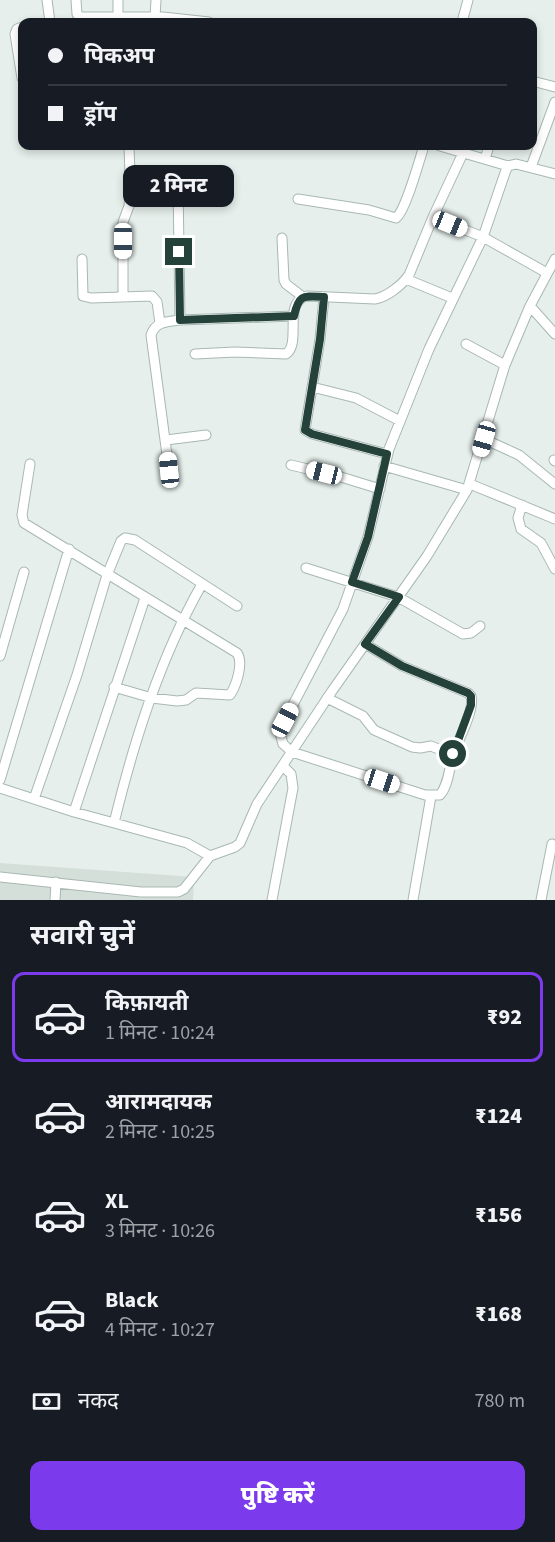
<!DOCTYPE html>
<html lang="hi">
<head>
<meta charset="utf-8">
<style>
  body { margin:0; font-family:"Source Sans 3","Noto Sans Devanagari",sans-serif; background:#242831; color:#f1f3f6; height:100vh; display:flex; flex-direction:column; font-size:22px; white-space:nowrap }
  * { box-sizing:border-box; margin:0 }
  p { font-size:20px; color:#9ea1a6 }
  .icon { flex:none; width:33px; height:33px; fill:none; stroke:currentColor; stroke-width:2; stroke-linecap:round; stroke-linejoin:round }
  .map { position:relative; height:900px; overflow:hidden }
  .panel { display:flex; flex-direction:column; background:#171b24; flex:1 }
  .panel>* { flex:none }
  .top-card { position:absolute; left:18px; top:18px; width:519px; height:132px; border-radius:12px; box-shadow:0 3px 9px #0003; display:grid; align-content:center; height:132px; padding:0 30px; background:#171b24 }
  .end { position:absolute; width:27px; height:27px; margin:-14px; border:8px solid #24423a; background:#fff; box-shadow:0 0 0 3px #fff }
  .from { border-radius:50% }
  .bubble { position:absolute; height:42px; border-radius:12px; background:#171b24; box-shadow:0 3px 9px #0003; font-size:20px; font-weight:800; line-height:42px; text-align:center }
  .car { position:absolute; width:18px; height:36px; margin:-18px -9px; border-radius:8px; box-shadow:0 0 4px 2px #0007; background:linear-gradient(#fff 24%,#345 0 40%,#fff 0 76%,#345 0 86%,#fff 0) }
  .top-card b { display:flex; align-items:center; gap:21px; height:57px; font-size:22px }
  .top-card b+b { border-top:2px solid #363941 }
  .top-card i { width:15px; height:15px; background:#f1f3f6 }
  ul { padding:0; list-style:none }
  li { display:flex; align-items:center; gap:18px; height:90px; margin:0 12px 9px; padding:0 18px; border:3px solid transparent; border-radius:12px }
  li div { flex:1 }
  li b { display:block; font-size:22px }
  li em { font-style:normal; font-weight:800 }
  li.on { border-color:#7c3aed }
  li>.icon { width:54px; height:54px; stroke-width:1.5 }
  h2 { padding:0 30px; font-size:27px; line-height:72px }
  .pay { display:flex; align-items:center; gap:15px; height:66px; padding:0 30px; font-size:22px }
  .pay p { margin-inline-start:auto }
  .cta { display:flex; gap:12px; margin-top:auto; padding:12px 30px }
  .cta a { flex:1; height:69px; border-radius:12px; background:#7c3aed; color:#fff; font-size:24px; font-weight:800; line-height:69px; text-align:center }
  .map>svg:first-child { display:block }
  .built { fill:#d4dfda }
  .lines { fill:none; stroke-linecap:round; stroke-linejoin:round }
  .minor-casing { stroke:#a8b8b2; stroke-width:11 }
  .minor { stroke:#fff; stroke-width:9 }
  .route { stroke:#24423a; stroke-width:8 }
</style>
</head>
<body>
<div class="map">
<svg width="555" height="900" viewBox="0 0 555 900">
  <rect width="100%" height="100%" fill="#e6efeb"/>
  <path class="built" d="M0,863L194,877L193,900H0Z"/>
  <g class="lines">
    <g class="minor-casing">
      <path id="minor" d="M47,0L50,22
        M76,0L77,14L80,17H163L209,22
        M118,0V22
        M155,17L156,0
        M462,22L468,0
        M22,27L17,29L15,34L22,78
        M532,81L555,87
        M129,146L130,175L135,182L206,183
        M440,146L508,166
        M485,159L489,146
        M531,167L555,102
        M178,183L180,320
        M298,199L369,210L396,218C406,210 419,161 424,146
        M433,217L483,237L547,273
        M282,238L284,280L286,284L303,297
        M82,259L83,296L91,298L152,296L157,302L160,323
        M406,279L452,298
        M123,296V222L129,206L131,189L135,182
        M324,297L320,339L305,430L312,434L387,454
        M530,306L555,334
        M466,344L505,365
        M195,354L235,352L286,354C302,343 282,302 307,296L375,299C387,297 402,285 409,275L433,217L463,153
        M312,387L356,398L400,421
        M484,439L519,455L555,484
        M166,440L206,435
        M554,460L555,461
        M30,464L22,515L24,523L237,653C244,663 236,686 230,695L196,693L186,700L177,701L152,698L114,687
        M291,465L341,477L380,489
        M384,466L467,490
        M169,470L151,335C156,321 166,322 180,320L294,316
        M470,484L555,519
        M522,505L518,518L521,529L541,543L555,569
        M306,568L398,597L463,634L471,633L480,626
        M365,644L402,666L468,693L471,696C475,710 458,740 453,755C449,768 449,784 440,795H425L292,752L283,744L280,733L285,720L343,609L368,537L389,449L429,349L483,237L506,170L508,166L516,164L555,174
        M0,656L24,572
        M327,698L363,716L374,730L412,747L420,748L431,746L453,755
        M0,780L69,549
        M0,788L74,812L187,843L210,856
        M34,799L77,675L107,575L121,541L125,538L135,540L237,606
        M74,812L145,598
        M114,823C134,741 160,658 202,584
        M0,877L141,892H178L184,889L210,856L235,847L240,843L257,804L332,691L427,556L467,490L505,365L530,306L555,259
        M55,900L56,882
        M272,900L293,788L291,774L283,766
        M413,900L431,796
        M541,900L552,844"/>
    </g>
    <use href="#minor" class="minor"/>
  </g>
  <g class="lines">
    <path class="route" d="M179,252L180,320L294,316C299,294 303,296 324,297L320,339L305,430L312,434L387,454L368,537L352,582L399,597L365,644L402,666L468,693L471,696V705L453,754"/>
  </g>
</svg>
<i class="end from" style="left:453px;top:754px"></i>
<i class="end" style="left:179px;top:252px"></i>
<div class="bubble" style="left:123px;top:165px;width:111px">2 मिनट</div>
<i class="car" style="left:450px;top:224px;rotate:112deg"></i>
<i class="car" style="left:123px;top:241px;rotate:180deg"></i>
<i class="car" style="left:484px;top:439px;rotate:196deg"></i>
<i class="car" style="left:169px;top:470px;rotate:354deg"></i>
<i class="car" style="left:324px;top:473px;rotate:284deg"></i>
<i class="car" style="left:285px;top:720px;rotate:28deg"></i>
<i class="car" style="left:382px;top:781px;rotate:108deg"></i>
<div class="top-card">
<b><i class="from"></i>पिकअप</b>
<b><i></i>ड्रॉप</b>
</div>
</div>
<section class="panel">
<h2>सवारी चुनें</h2>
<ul>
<li class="on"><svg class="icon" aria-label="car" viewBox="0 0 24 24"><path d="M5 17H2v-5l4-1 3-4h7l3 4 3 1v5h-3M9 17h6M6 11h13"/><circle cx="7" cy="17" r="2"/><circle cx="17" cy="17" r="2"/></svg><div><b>किफ़ायती</b><p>1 मिनट · 10:24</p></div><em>₹92</em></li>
<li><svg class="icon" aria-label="car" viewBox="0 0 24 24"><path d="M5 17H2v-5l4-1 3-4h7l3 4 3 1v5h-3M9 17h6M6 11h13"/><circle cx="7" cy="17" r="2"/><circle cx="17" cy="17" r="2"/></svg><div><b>आरामदायक</b><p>2 मिनट · 10:25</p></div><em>₹124</em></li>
<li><svg class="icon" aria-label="car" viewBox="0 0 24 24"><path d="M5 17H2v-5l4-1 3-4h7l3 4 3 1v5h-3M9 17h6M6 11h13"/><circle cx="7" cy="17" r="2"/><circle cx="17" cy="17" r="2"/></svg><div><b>XL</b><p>3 मिनट · 10:26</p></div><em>₹156</em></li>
<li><svg class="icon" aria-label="car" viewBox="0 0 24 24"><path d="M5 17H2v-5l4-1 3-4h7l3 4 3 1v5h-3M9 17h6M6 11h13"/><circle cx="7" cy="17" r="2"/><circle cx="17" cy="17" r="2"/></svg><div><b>Black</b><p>4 मिनट · 10:27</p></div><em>₹168</em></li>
</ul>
<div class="pay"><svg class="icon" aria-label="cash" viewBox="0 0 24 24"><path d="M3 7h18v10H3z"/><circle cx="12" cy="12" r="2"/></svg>नकद<p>780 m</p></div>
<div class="cta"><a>पुष्टि करें</a></div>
</section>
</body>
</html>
